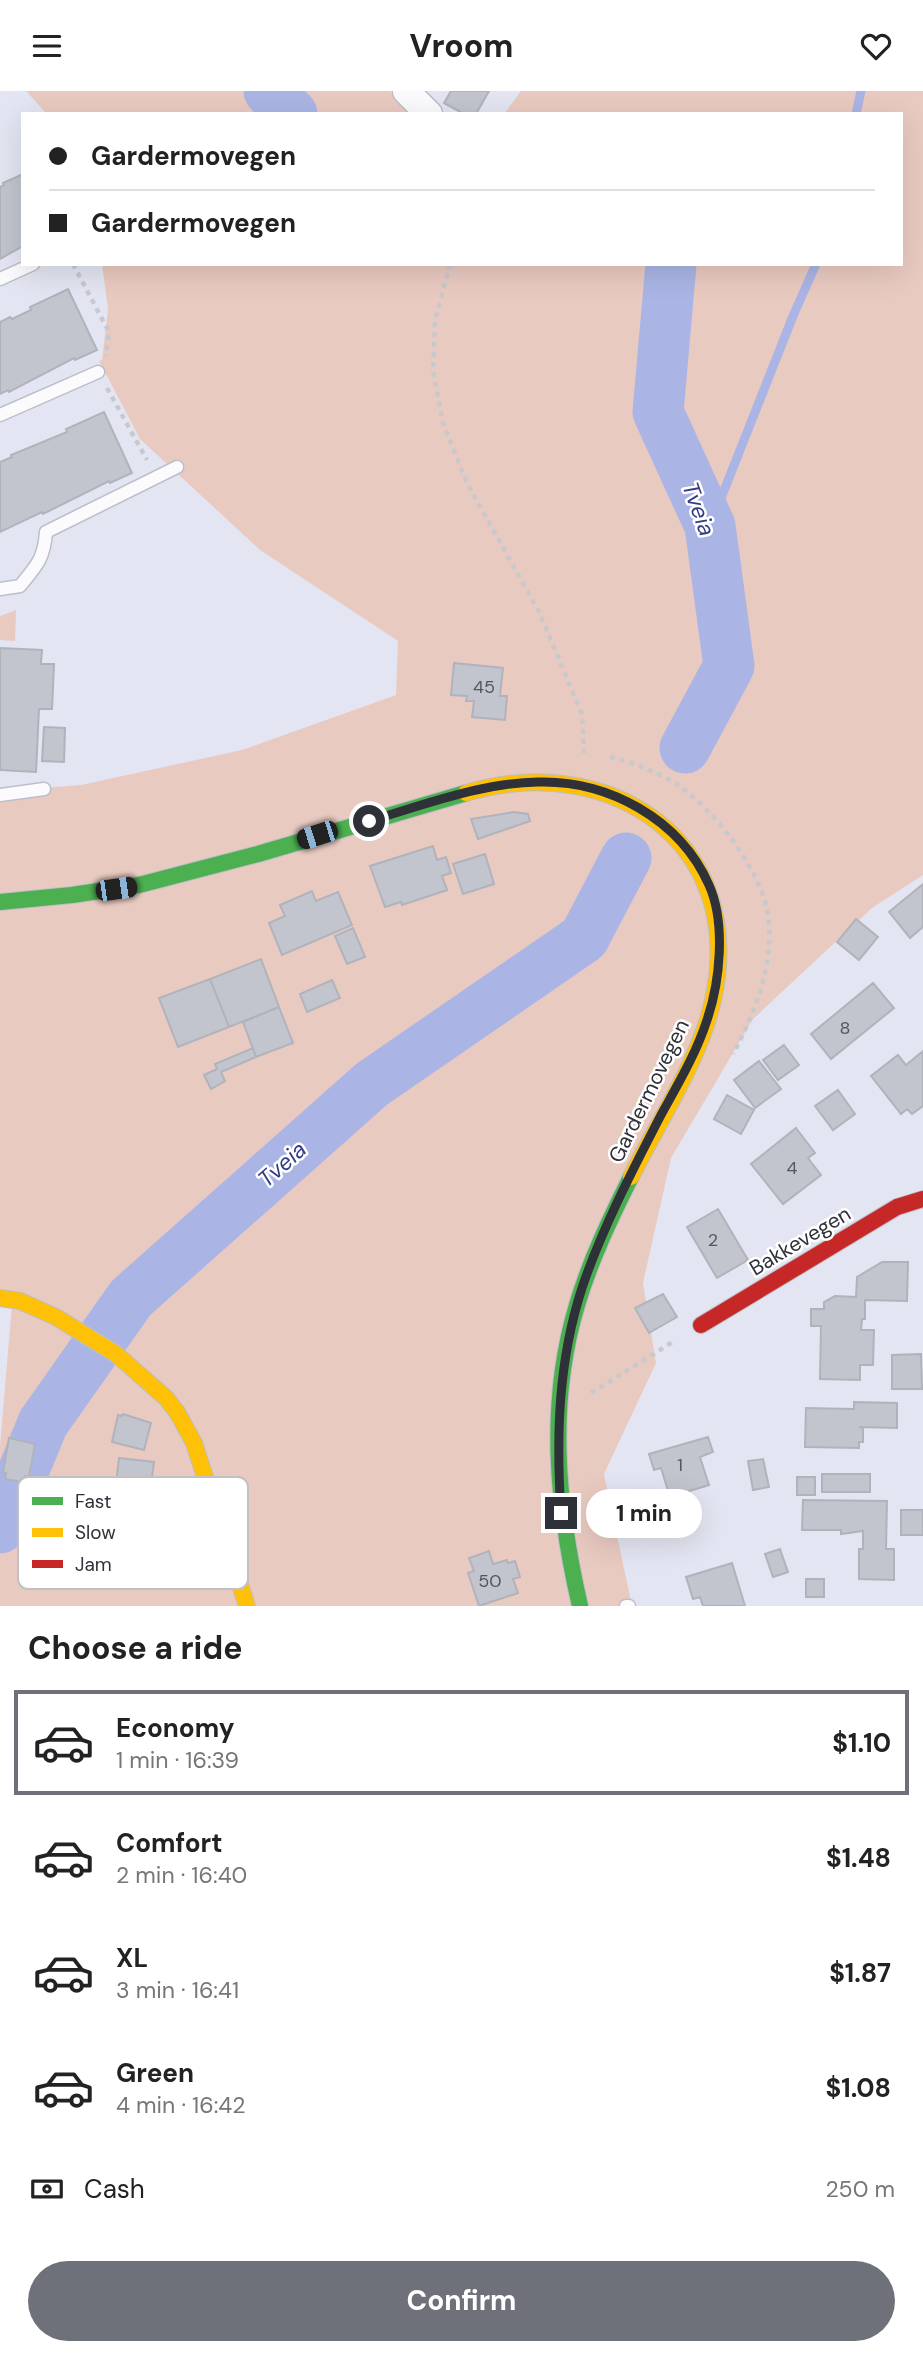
<!DOCTYPE html>
<html lang="en">
<head>
<meta charset="utf-8">
<style>
  body { margin:0; font-family:"DM Sans",sans-serif; background:#f6f6f6; color:#222; height:100vh; display:flex; flex-direction:column; font-size:26px; white-space:nowrap }
  * { box-sizing:border-box; margin:0 }
  p { font-size:23px; color:#767676 }
  .icon { flex:none; width:38px; height:38px; fill:none; stroke:currentColor; stroke-width:2; stroke-linecap:round; stroke-linejoin:round }
  .map { position:relative; height:1515px; overflow:hidden }
  .sheet { display:flex; flex-direction:column; background:#fff; flex:1 }
  .sheet>* { flex:none }
  .top-card { position:absolute; left:21px; top:21px; width:882px; height:154px; border-radius:0px; box-shadow:0 7px 28px #0002; display:grid; align-content:center; height:154px; padding:0 28px; background:#fff }
  .end { position:absolute; width:32px; height:32px; margin:-16px; border:9px solid #2f3139; background:#fff; box-shadow:0 0 0 4px #fff }
  .from { border-radius:50% }
  .bubble { position:absolute; height:49px; border-radius:24px; background:#fff; box-shadow:0 7px 28px #0002; font-size:23px; font-weight:700; line-height:49px; text-align:center }
  .car { position:absolute; width:21px; height:42px; margin:-21px -10px; border-radius:9px; box-shadow:0 0 5px 2px #0007; background:linear-gradient(#222 24%,#8ab4d8 0 40%,#222 0 76%,#8ab4d8 0 86%,#222 0) }
  .top-card b { display:flex; align-items:center; gap:24px; height:66px; font-size:26px }
  .top-card b+b { border-top:2px solid #e0e0e0 }
  .top-card i { width:18px; height:18px; background:#222 }
  ul { padding:0; list-style:none }
  li { display:flex; align-items:center; gap:21px; height:105px; margin:0 14px 10px; padding:0 14px; border:4px solid transparent; border-radius:0px }
  li div { flex:1 }
  li b { display:block; font-size:26px }
  li em { font-style:normal; font-weight:700 }
  li.current { border-color:#6e707a }
  li>.icon { width:63px; height:63px; stroke-width:1.5 }
  h2 { padding:0 28px; font-size:32px; line-height:84px }
  .pay { display:flex; align-items:center; gap:18px; height:77px; padding:0 28px; font-size:26px }
  .pay p { margin-inline-start:auto }
  .primary-button { display:flex; gap:14px; margin-top:auto; padding:14px 28px }
  .primary-button a { flex:1; height:80px; border-radius:42px; background:#6e707a; color:#fff; font-size:28px; font-weight:700; line-height:80px; text-align:center }
  header { display:flex; justify-content:space-between; align-items:center; height:91px; padding:0 28px; background:#fff; font-size:32px; font-weight:700 }
  .map>svg:first-child { display:block }
  .green { fill:#e9cac1 }
  .lines { fill:none; stroke-linecap:round; stroke-linejoin:round }
  .stream { stroke:#abb5e5; stroke-width:9 }
  .river { stroke:#abb5e5; stroke-width:51 }
  .building { fill:#c2c4ce; stroke:#b1b3bc; stroke-width:2 }
  .lane-casing { stroke:#bcbfc8; stroke-width:15 }
  .street-casing { stroke:#bcbfc8; stroke-width:29 }
  .fast-casing { stroke:#bcbfc8; stroke-width:18 }
  .slow-casing { stroke:#bcbfc8; stroke-width:18 }
  .jam-casing { stroke:#bcbfc8; stroke-width:18 }
  .path { stroke:#c9c9cd; stroke-width:4.5; stroke-dasharray:5 5; stroke-linecap:butt }
  .lane { stroke:#fbfbfd; stroke-width:12 }
  .street { stroke:#fbfbfd; stroke-width:26 }
  .fast { stroke:#4caf50; stroke-width:16 }
  .slow { stroke:#ffc107; stroke-width:16 }
  .jam { stroke:#c62828; stroke-width:16 }
  .route { stroke:#2f3139; stroke-width:9 }
  .labels { text-anchor:middle; stroke-width:5; stroke-linejoin:round; paint-order:stroke }
  .number-label { font-size:18px; fill:#54565e }
  .street-label { font-size:21px; fill:#2f3139; stroke:#fff }
  .water-label { font-size:23px; font-style:italic; fill:#353c86; stroke:#fff }
  .key { fill:#fff; stroke:#c1c1c4; stroke-width:2 }
  .key-label { font-size:19px; fill:#2f3139 }
</style>
</head>
<body>
<header><svg class="icon" aria-label="menu" viewBox="0 0 24 24"><path d="M4 6h16M4 12h16M4 18h16"/></svg>Vroom<svg class="icon" aria-label="heart" viewBox="0 0 24 24"><path d="M12 20l-8-8c-3-5 5-10 8-4 3-6 11-1 8 4z"/></svg></header>
<div class="map">
<svg width="923" height="1515" viewBox="0 0 923 1515">
  <rect width="100%" height="100%" fill="#e3e6f2"/>
  <path class="green" d="M26,0H389L424,23H47Z
    M521,0H923V784L872,817L753,928L671,1067L643,1192L656,1272L604,1383L632,1515H0V1355L13,1202H0V700L81,694L242,659L396,604L398,550L260,459L140,348L99,270L102,269L108,218L102,173H901V23H504Z
    M16,519L15,550L0,549V525Z"/>
  <g class="lines">
    <path class="stream" d="M856,23L861,0
      M710,435L793,225L816,173"/>
    <path class="river" d="M269,0L292,23
      M671,173L658,321L710,435L729,575L685,657
      M0,1437L43,1332L131,1207L372,993L584,847L626,767"/>
  </g>
  <path class="building" d="M451,0H489L476,23H464L444,12Z
    M23,83V155L0,168V96L4,94L3,92Z
    M68,198L97,259L75,269L74,267L9,301L8,299L0,303V231L10,226L12,228L31,219L30,216Z
    M104,321L132,382L110,392L109,390L43,423L42,421L0,441V371L12,366L11,364L67,341L66,338Z
    M0,557L42,559L41,573H54L52,618H39L36,681L0,679Z
    M454,572L503,577L500,605H507L505,629L472,626L474,610H466L467,605L451,604Z
    M44,636L65,637L64,671L42,670Z
    M514,721L528,723L530,730L478,748L471,728Z
    M433,755L437,769L446,766L451,782L442,785L447,799L402,814L401,811L385,816L370,775Z
    M485,763L494,793L463,803L453,773Z
    M923,793V836L910,847L889,821Z
    M312,800L316,810L338,801L352,834L282,864L269,832L285,825L280,814Z
    M856,828L878,846L859,869L837,851Z
    M353,837L365,866L347,873L335,845Z
    M261,868L279,916L229,936L210,888Z
    M210,888L229,936L178,956L159,907Z
    M332,889L340,907L307,921L300,903Z
    M873,892L894,917L831,968L811,943Z
    M279,916L293,952L256,966L243,931Z
    M784,954L799,974L778,989L763,969Z
    M253,957L256,966L221,981L225,990L211,998L204,984L217,978L215,973Z
    M923,960V1015L912,1023L907,1018L901,1023L871,985L898,964L906,974Z
    M759,970L781,998L755,1017L734,989Z
    M838,999L855,1023L833,1039L815,1015Z
    M727,1004L754,1019L741,1043L714,1028Z
    M796,1037L815,1062L808,1067L821,1084L783,1113L751,1073Z
    M718,1118L748,1169L717,1187L687,1136Z
    M882,1171H908L907,1210L865,1209V1228H862L861,1239H874L873,1274H860V1289L820,1288L821,1235H811V1218H824V1211L835,1205L856,1206L857,1186Z
    M663,1203L677,1226L649,1242L635,1217Z
    M921,1263L922,1298H892V1264Z
    M854,1311L897,1312V1337L859,1336L863,1337V1351H859V1357L805,1356L806,1317L854,1318Z
    M123,1323L151,1332L144,1359L112,1351L118,1324L122,1325Z
    M708,1346L713,1361L700,1366L709,1394L670,1406L661,1377L654,1379L649,1363Z
    M9,1347L35,1353L29,1386L25,1385L23,1391L5,1388L6,1382L3,1381Z
    M119,1367L154,1371L148,1413L114,1409Z
    M763,1368L769,1396L753,1399L748,1370Z
    M822,1383H870V1401H822Z
    M797,1386H815V1404H797Z
    M803,1409L887,1410L886,1458H894V1489L859,1488V1458H863V1440L841,1443V1439H802Z
    M901,1419H923V1444H901Z
    M780,1458L788,1481L773,1486L765,1463Z
    M489,1460L493,1473L507,1469L508,1472L515,1470L520,1486L513,1488L518,1502L479,1515L468,1482L474,1480L469,1467Z
    M732,1472L745,1515H703L700,1506L693,1508L686,1486Z
    M806,1488H824V1506H806Z"/>
  <g class="lines">
    <g class="lane-casing">
      <path id="lane" d="M0,188L33,173
        M0,324L98,281
        M0,498L20,495C37,474 44,468 46,441L177,376
        M0,704L44,698
        M626,1515H629"/>
    </g>
    <g class="street-casing">
      <path id="street" d="M406,0L429,23"/>
    </g>
    <g class="fast-casing">
      <path id="fast" d="M0,811L72,804L139,794L258,763L466,702
        M580,1515C557,1415 547,1314 577,1214C590,1170 610,1128 631,1086"/>
    </g>
    <g class="slow-casing">
      <path id="slow" d="M466,702C610,659 748,751 713,909C700,969 658,1031 631,1086
        M0,1207L20,1210L56,1226L116,1263L166,1307L177,1321L194,1352L247,1515"/>
    </g>
    <g class="jam-casing">
      <path id="jam" d="M701,1234L897,1116L923,1108"/>
    </g>
    <path class="path" d="M73,173L109,241L106,265
      M450,173L435,230L433,280L443,332L467,392L539,521L582,623L584,662
      M107,297L147,369
      M610,666C632,671 656,681 675,692C713,717 762,779 768,825C775,873 755,921 733,963
      M591,1302L676,1249"/>
    <use href="#lane" class="lane"/>
    <use href="#street" class="street"/>
    <use href="#fast" class="fast"/>
    <use href="#slow" class="slow"/>
    <use href="#jam" class="jam"/>
  </g>
  <g class="lines">
    <path class="route" d="M369,730C424,714 480,692 538,691C608,689 680,728 709,794C726,832 720,891 707,929C696,963 678,993 661,1024C633,1078 601,1140 582,1197C558,1271 556,1345 561,1422"/>
  </g>
  <g class="labels">
    <g class="number-label">
      <text x="484" y="602">45</text>
      <text x="845" y="943">8</text>
      <text x="792" y="1083">4</text>
      <text x="713" y="1155">2</text>
      <text x="680" y="1380">1</text>
      <text x="490" y="1496">50</text>
    </g>
    <g class="street-label">
      <text transform="translate(649 1000) rotate(-64)" y="7">Gardermovegen</text>
      <text transform="translate(800 1150) rotate(-31)" y="7">Bakkevegen</text>
    </g>
    <g class="water-label">
      <text transform="translate(699 418) rotate(70)" y="8">Tveia</text>
      <text transform="translate(282 1073) rotate(-42)" y="8">Tveia</text>
    </g>
  </g>
  <rect x="18" y="1386" width="230" height="112" rx="10" class="key"/>
  <rect x="32" y="1406" width="31" height="8" fill="#4caf50"/>
  <rect x="32" y="1437" width="31" height="9" fill="#ffc107"/>
  <rect x="32" y="1469" width="31" height="8" fill="#c62828"/>
  <g class="key-label">
    <text x="75" y="1417">Fast</text>
    <text x="75" y="1448">Slow</text>
    <text x="75" y="1480">Jam</text>
  </g>
</svg>
<i class="end from" style="left:369px;top:730px"></i>
<i class="end" style="left:561px;top:1422px"></i>
<div class="bubble" style="left:586px;top:1398px;width:116px">1 min</div>
<i class="car" style="left:317px;top:744px;rotate:252deg"></i>
<i class="car" style="left:116px;top:798px;rotate:82deg"></i>
<div class="top-card">
<b><i class="from"></i>Gardermovegen</b>
<b><i></i>Gardermovegen</b>
</div>
</div>
<section class="sheet">
<h2>Choose a ride</h2>
<ul>
<li class="current"><svg class="icon" aria-label="car" viewBox="0 0 24 24"><path d="M5 17H2v-5l4-1 3-4h7l3 4 3 1v5h-3M9 17h6M6 11h13"/><circle cx="7" cy="17" r="2"/><circle cx="17" cy="17" r="2"/></svg><div><b>Economy</b><p>1 min · 16:39</p></div><em>$1.10</em></li>
<li><svg class="icon" aria-label="car" viewBox="0 0 24 24"><path d="M5 17H2v-5l4-1 3-4h7l3 4 3 1v5h-3M9 17h6M6 11h13"/><circle cx="7" cy="17" r="2"/><circle cx="17" cy="17" r="2"/></svg><div><b>Comfort</b><p>2 min · 16:40</p></div><em>$1.48</em></li>
<li><svg class="icon" aria-label="car" viewBox="0 0 24 24"><path d="M5 17H2v-5l4-1 3-4h7l3 4 3 1v5h-3M9 17h6M6 11h13"/><circle cx="7" cy="17" r="2"/><circle cx="17" cy="17" r="2"/></svg><div><b>XL</b><p>3 min · 16:41</p></div><em>$1.87</em></li>
<li><svg class="icon" aria-label="car" viewBox="0 0 24 24"><path d="M5 17H2v-5l4-1 3-4h7l3 4 3 1v5h-3M9 17h6M6 11h13"/><circle cx="7" cy="17" r="2"/><circle cx="17" cy="17" r="2"/></svg><div><b>Green</b><p>4 min · 16:42</p></div><em>$1.08</em></li>
</ul>
<div class="pay"><svg class="icon" aria-label="cash" viewBox="0 0 24 24"><path d="M3 7h18v10H3z"/><circle cx="12" cy="12" r="2"/></svg>Cash<p>250 m</p></div>
<div class="primary-button"><a>Confirm</a></div>
</section>
</body>
</html>
